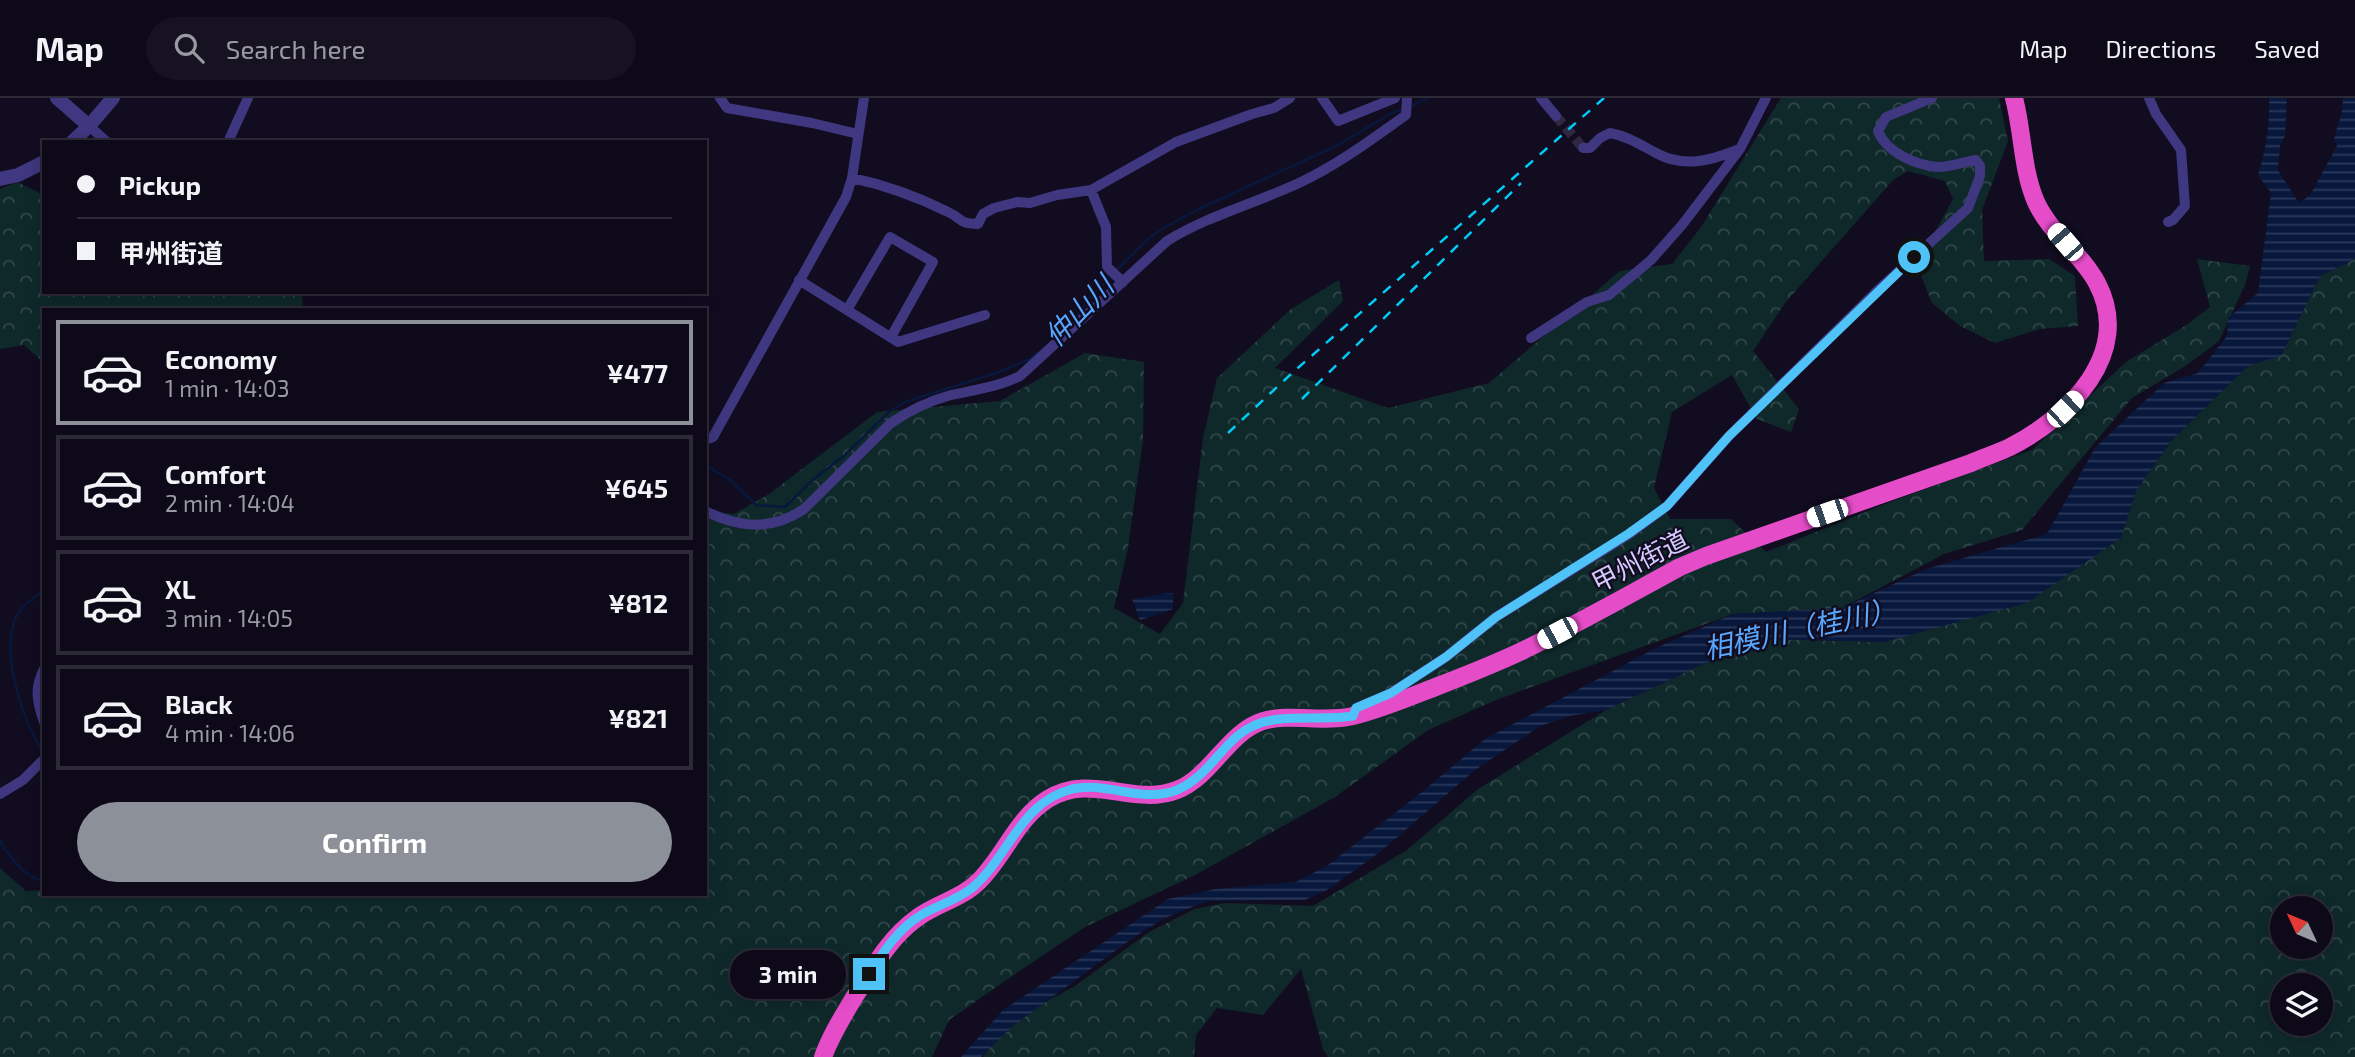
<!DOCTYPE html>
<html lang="en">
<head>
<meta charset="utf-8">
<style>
  body { margin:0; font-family:"Exo 2","Noto Sans JP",sans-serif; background:#161221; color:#f1f3f6; height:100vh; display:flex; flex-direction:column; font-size:26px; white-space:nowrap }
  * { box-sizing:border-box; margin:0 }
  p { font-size:23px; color:#9a9aa2 }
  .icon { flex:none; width:38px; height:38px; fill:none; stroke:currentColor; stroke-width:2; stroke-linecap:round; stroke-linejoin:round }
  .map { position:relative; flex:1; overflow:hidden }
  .drawer { position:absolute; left:42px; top:210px; width:665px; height:588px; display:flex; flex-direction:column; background:#0d0918; border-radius:0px; box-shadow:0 4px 18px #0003,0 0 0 2px #2d2a37 }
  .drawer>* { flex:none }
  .top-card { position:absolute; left:42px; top:42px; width:665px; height:154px; border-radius:0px; box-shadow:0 4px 18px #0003,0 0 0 2px #2d2a37; display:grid; align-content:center; height:154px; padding:0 35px; background:#0d0918 }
  .needle { width:46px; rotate:314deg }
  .buttons { position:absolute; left:2270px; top:798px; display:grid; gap:14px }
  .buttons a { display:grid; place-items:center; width:63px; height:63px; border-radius:50%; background:#0d0918; box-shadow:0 4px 18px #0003,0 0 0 2px #2d2a37; font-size:35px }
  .end { position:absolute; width:32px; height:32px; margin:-16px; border:9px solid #4fc3f7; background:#111; box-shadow:0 0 0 4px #111 }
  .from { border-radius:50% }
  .bubble { position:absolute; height:49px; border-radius:24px; background:#0d0918; box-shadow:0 4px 18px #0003,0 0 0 2px #2d2a37; font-size:23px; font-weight:700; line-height:49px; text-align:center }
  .car { position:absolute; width:21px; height:42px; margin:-21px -10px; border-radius:9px; box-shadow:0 0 5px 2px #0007; background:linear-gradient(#fff 24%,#345 0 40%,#fff 0 76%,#345 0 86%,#fff 0) }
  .top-card b { display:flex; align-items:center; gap:24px; height:66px; font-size:26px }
  .top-card b+b { border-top:2px solid #2d2a37 }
  .top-card i { width:18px; height:18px; background:#f1f3f6 }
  ul { padding:12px 0 0; list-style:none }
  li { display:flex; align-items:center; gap:21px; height:105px; margin:0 14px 10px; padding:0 21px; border:4px solid #2d2a37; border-radius:0px }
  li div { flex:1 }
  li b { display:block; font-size:26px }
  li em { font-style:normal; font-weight:700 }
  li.current { border-color:#8c9099 }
  li>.icon { width:63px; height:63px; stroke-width:1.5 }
  .cta { display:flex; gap:14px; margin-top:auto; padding:14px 35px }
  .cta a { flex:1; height:80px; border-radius:42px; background:#8c9099; color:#fff; font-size:28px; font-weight:700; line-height:80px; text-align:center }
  header { display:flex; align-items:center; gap:42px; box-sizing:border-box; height:98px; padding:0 35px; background:#0d0918; border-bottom:2px solid #2d2a37 }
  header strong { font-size:33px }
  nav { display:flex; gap:38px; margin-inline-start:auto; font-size:24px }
  .search { width:490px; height:63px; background:#161221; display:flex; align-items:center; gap:18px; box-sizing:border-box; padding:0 24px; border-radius:38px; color:#9a9aa2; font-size:26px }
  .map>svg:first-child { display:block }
  .forest { fill:url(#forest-crowns); fill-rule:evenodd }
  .water { fill:url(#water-rules) }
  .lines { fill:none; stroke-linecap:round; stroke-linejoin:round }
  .stream { stroke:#08183d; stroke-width:2.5 }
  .minor-tunnel { stroke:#2e2941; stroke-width:10; stroke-dasharray:10 5; stroke-linecap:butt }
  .minor { stroke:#3f3780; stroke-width:10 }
  .tertiary { stroke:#3f3780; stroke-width:14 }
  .trunk { stroke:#e54cc8; stroke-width:18 }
  .rail { stroke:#00ccf6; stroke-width:2.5; stroke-dasharray:10 9; stroke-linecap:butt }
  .route { stroke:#4fc3f7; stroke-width:9 }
  .labels { text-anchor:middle; stroke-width:5; stroke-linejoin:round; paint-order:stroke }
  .street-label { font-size:26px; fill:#d5cbff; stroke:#110c20 }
  .water-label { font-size:28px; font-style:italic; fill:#59a7ff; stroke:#110c20 }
</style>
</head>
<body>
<header>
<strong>Map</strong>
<div class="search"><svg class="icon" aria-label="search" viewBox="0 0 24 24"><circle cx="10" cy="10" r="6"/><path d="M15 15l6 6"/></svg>Search here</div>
<nav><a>Map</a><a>Directions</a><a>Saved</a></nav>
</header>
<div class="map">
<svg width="2355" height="959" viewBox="0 0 2355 959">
  <defs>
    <pattern id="forest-crowns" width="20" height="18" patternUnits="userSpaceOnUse" patternTransform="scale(1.75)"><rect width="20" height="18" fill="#0f292a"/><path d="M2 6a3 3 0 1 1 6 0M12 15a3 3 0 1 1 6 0" fill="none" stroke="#31474a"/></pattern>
    <pattern id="water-rules" width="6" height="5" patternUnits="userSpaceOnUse" patternTransform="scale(1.75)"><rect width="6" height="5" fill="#08183d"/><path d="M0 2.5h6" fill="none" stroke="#2b385a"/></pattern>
  </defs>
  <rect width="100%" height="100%" fill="#110c20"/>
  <path class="forest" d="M1781,0H1999L2008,43L1982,112L1984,163L2049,161L2075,178L2078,228L2040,231L1995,245L1960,228L1932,205L1917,167L1953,101L1945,83L1908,73L1893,82L1785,205L1753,253L1799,311L1791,334L1757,321L1732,277L1672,314L1654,390L1670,421H1731L1766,454L1890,404L2032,352L2126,264L2188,226L2210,209L2197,161L2250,168L2245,187L2219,243L2187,267L2132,300L2022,432L1944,456L1842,510L1733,516L1496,602L1428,632L1335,699L1195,777L1085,829L1018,874L949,922L932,959H0V770L26,793L44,792V796H705V412L734,416L769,396L877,314L1000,303L1085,255L1144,264L1143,342L1128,450L1114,510L1160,536L1183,505L1203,340L1217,280L1291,211L1339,182L1343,203L1275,270L1388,310L1489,285L1620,173L1672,166L1701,129Z
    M17,84L44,97V194H302L303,212H44V265L24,247L0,251V91Z
    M2355,161V959H1328L1323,951L1301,871L1263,917L1217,910L1196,937L1194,959H983L1010,923L1075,888L1149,834L1195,811L1225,805L1313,808L1407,752L1478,691L1606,612L1703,566L1772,541L1885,544L2120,441L2136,393L2171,343L2248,268L2282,255L2320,178ZM2282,810H2320V849H2282ZM2282,887H2320V926H2282Z"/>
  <path class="water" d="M2269,0H2287L2285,38L2280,47L2278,72L2296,101L2301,104L2310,97L2337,48L2334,41L2342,13L2343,0H2355V161L2320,178L2281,258L2248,268L2171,343L2136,393L2121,440L2027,505L1885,544L1772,541L1703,566L1606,612L1570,618L1540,628L1475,672L1380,754L1327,792L1305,802L1207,803L1165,820L1134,839L1013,928L981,959H961L1003,912L1168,801L1216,791L1296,784L1328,767L1422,694L1485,641L1656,550L1733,516L1842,510L1926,471L2047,436L2095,350L2164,285L2198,275L2227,238L2228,220L2258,195L2271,95L2258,77C2266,52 2270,26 2269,0Z
    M1167,495H1173V511L1140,522L1132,501Z"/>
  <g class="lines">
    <path class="stream" d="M1410,9L1427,0
      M1116,172L1147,142L1163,130L1199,111L1338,47L1390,16L1404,11
      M1073,223L1088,202L1112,177
      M705,367L729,381L756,407L785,409L815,380L844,358L890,313L905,304L1002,273L1030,261L1037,255
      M44,493C34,499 21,509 16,519C0,556 23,624 44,655
      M0,743C9,758 26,781 44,783"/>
    <path class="minor-tunnel" d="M1556,18L1583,50"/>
    <path class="minor" d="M720,0L727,10L812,25L858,36
      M1322,0L1338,23L1395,0
      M1541,0L1556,18
      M2149,0L2156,16L2181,52L2185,108L2173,122L2168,124
      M89,28L107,44
      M228,44L248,0
      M1583,50H1590L1600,40L1610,35C1627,38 1641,47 1656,55C1683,70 1710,63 1737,52
      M852,80C885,87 918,99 948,114C964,121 956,125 978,126L983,116L994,110L1017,104L1030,105L1057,97L1091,92L1176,44L1252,16L1274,10L1290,0
      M1091,92L1106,129L1107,169L1123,184
      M799,182L898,244L985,217
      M847,212L890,139L933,164L891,239
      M1531,240L1587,204L1609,197L1651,162L1682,127L1740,51L1766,0
      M705,342L713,339L846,99L852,80L864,0
      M705,413C740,430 771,433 804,411L891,325C910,312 929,303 951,297C974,292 998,289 1020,278L1167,143C1209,117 1257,105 1301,84C1339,66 1372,41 1406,17L1407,0
      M44,571C34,590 37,604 44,624
      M1355,612L1356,610L1391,595L1446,559L1496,519L1628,437L1667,408L1729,338L1878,192L1968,110L1980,78V68L1976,62C1964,64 1950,69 1938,69C1915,67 1886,54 1878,33L1886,19L1932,0
      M0,696L23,682L44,661"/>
    <path class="tertiary" d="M57,0L89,28
      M72,44L89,28L113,0
      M0,81L18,77L44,64"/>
    <path class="trunk" d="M823,959C831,937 843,918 855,898C873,870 889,840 917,820C937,805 962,801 980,782C1005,757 1017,720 1048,701C1091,674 1133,709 1177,692C1212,678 1228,634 1263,623C1290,615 1324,625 1353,618C1382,611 1410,599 1438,588C1469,576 1500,564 1530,549C1581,524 1630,496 1680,469L1706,458L1971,365C1984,359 1998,355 2010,349C2069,319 2134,255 2097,185C2081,155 2050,135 2036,104C2022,72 2023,34 2014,0"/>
    <path class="rail" d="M1302,301L1521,85
      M1228,335L1291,276L1604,0"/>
  </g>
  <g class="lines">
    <path class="route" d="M869,876C883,854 898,831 921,817C938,807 957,802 972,790C1009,759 1020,704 1072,691C1108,683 1141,706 1177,692C1210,678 1223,642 1253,628C1278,615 1323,623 1353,618L1356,610L1391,595L1446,559L1496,519L1628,436L1667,408L1729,338L1914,159"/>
  </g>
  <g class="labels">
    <g class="street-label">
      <text transform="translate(1640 463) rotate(-27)" y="9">甲州街道</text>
    </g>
    <g class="water-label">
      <text transform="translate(1079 213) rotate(-46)" y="10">仲山川</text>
      <text transform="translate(1800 531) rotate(-12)" y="10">相模川（桂川）</text>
    </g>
  </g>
</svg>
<div class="buttons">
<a><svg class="needle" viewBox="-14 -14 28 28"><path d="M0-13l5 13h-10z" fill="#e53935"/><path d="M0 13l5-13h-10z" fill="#9a9aa2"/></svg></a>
<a><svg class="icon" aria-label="layers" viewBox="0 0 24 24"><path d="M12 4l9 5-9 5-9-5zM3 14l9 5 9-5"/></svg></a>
</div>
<i class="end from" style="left:1914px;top:159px"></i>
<i class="end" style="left:869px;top:876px"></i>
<div class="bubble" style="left:730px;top:852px;width:116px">3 min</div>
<i class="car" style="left:2065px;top:144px;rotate:319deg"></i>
<i class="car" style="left:2065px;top:311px;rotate:46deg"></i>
<i class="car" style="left:1827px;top:415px;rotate:251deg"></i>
<i class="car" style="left:1557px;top:535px;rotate:242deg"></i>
<div class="top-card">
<b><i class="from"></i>Pickup</b>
<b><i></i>甲州街道</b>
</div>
<section class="drawer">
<ul>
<li class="current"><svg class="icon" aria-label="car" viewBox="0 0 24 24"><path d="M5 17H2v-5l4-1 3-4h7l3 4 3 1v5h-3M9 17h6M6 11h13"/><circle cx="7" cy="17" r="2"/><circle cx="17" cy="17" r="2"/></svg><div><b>Economy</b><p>1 min · 14:03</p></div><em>¥477</em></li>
<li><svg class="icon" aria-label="car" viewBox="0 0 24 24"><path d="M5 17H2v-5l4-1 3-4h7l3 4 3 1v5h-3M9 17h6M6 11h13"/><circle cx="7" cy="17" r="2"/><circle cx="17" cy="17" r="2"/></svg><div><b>Comfort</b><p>2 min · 14:04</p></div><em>¥645</em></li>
<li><svg class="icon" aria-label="car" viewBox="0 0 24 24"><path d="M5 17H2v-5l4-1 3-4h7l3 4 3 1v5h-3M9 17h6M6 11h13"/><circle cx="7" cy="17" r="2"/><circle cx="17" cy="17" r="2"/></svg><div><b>XL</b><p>3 min · 14:05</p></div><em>¥812</em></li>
<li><svg class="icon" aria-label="car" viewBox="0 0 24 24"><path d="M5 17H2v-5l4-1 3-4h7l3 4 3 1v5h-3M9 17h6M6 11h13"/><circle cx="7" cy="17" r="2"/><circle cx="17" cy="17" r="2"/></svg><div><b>Black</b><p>4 min · 14:06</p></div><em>¥821</em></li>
</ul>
<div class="cta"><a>Confirm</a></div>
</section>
</div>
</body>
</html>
